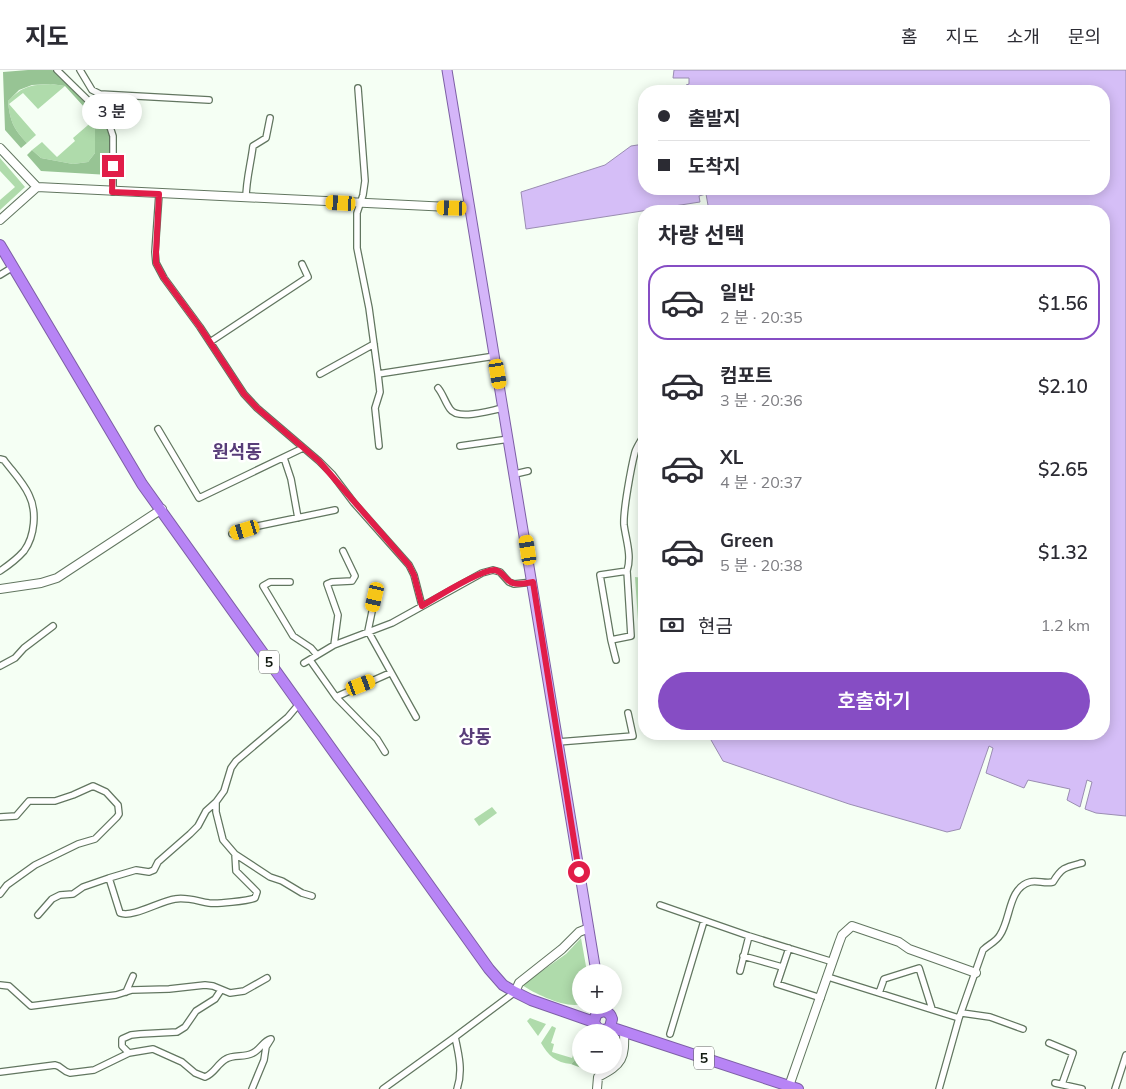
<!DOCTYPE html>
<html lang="ko">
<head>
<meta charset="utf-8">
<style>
  body { margin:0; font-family:Mulish,"Noto Sans KR",sans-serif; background:#f7f7f7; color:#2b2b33; height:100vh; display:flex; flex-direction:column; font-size:19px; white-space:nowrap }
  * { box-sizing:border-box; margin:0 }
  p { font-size:16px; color:#7c7c81 }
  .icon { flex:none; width:28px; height:28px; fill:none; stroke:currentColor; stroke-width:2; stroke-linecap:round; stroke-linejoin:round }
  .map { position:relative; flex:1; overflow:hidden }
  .sheet { position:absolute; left:638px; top:135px; width:472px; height:535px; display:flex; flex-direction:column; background:#fff; border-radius:20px; box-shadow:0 2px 12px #0003 }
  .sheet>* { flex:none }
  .top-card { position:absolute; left:638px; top:15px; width:472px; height:110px; border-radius:20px; box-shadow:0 2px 12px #0003; display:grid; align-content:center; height:110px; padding:0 20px; background:#fff }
  .tools { position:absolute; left:572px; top:894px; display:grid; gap:10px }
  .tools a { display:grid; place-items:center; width:50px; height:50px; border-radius:50%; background:#fff; box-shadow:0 2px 12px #0003; font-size:25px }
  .end { position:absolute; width:22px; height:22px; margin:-11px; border:6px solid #e11d48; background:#fff; box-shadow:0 0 0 2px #fff }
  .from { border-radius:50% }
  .bubble { position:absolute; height:35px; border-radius:18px; background:#fff; box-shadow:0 2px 12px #0003; font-size:16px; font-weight:600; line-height:35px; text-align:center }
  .car { position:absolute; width:15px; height:30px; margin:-15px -8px; border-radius:6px; box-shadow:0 0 4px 1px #0007; background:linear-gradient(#f5c518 24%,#345 0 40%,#f5c518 0 76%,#345 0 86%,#f5c518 0) }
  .top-card b { display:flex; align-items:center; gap:18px; height:48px; font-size:19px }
  .top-card b+b { border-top:1px solid #e1e1e2 }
  .top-card i { width:12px; height:12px; background:#2b2b33 }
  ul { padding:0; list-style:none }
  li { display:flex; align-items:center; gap:15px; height:75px; margin:0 10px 8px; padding:0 10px; border:2px solid transparent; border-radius:20px }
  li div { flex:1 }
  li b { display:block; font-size:19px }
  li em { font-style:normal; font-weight:600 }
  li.active { border-color:#864dc4 }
  li>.icon { width:45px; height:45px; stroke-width:1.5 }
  h2 { padding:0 20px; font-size:22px; line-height:60px }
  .pay { display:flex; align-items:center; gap:12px; height:55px; padding:0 20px; font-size:19px }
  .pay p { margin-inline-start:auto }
  .cta { display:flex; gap:10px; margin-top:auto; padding:10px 20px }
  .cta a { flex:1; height:58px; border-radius:30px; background:#864dc4; color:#fff; font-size:20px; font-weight:600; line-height:58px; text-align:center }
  header { display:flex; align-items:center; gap:30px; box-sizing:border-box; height:70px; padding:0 25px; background:#fff; border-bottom:1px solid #e1e1e2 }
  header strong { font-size:24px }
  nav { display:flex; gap:28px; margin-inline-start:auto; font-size:18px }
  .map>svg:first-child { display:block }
  .green { fill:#afdbab }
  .forest { fill:#97c494 }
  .water { fill:#d5bef7; stroke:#9a8db2 }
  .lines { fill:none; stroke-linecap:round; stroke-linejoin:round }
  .street-casing { stroke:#627660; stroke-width:8 }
  .secondary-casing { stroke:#627660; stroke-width:10 }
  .primary-casing { stroke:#7d5fa5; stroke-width:11 }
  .highway-casing { stroke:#7d5fa5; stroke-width:12 }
  .street { stroke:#fff; stroke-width:5.5 }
  .secondary { stroke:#fff; stroke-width:8 }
  .primary { stroke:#d4b5f9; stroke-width:9 }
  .highway { stroke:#b784f5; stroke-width:10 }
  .route { stroke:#e11d48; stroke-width:6 }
  .labels { text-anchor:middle; stroke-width:5; stroke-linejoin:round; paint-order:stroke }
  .shield { fill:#fff; stroke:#595f58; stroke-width:1 }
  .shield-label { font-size:14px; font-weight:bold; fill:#121a11 }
  .quarter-label { font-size:18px; font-weight:bold; fill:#583d79; stroke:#fff }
</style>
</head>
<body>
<header>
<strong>지도</strong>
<nav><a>홈</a><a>지도</a><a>소개</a><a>문의</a></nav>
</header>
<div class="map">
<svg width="1126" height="1019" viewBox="0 0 1126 1019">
  <rect width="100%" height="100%" fill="#f5fff4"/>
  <path class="green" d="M51,14L65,16L38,39L23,23L9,34L36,65L27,73C13,58 10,51 8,31C23,16 30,15 51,14Z
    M95,49V83L88,92L73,94L41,88L32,80L42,72L57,87L75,71L73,68Z
    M0,88L25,117L0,140V130L15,117L0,101Z
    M635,507L644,508V566H639Z
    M492,737L497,743L479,756L474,749Z
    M581,868L587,902H581V934C567,939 535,924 522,915L566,884Z
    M530,948L546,954L538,966L527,951Z
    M552,956L556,958L551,973L554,974L552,982L572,988L575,980L579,981L581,974V984L571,994C556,993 548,985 541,973Z"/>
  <path class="forest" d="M28,0H52L59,4L103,49L110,67L109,105L41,101L27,85L32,80L41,88L73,94L88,92L95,83V49L65,16L51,14L32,15L19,20L8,31C10,51 13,58 27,73L21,78L5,60L3,2Z
    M581,984V995H613C600,1003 584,1000 571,994Z"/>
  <path class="water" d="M674,0H1126V746L1096,743L1085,739L1092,712L1087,710L1080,737L1067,730L1070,719L1028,710L1024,718L986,703L993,678L989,676L960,759L947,762L849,734L723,691L711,670L713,664H1104V141H709L706,124L699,126L700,132L526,159L521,122L605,95L631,76L644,74V119H1104V21H689V19H686V15L689,14V8H673Z"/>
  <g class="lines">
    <g class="street-casing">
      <path id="street" d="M57,0L102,44L110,57L113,66V122
        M80,0L92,20L100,24L209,30
        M358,18L365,111L363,125L357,143V178L369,238L378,304L380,322L375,338L379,376
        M159,124L155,182L156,193L164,208L200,257L244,324L257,338L319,391L332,404L354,433L409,495L414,505L422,536
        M246,128C246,110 251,93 253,76L266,68L270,48
        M0,205L13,197
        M210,272L308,207L302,194
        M320,304L374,274
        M378,304L495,286
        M438,318C443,324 445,332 450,339C458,351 491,340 504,338
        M158,359L199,428L303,378
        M460,376L509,369
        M284,388L291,409L298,448
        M0,389L4,390C12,401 23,412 29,425C37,441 35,466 24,481C17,489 9,495 0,501
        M515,404L528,401
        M232,464L258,456L335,440
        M290,512H270L263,516L293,566L311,578L317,585
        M375,527L368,561L416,647
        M611,570L600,505L627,501
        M334,575L338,545L327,514L332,512L352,511L355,506L343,481
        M310,590L336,627L377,669L385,682
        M616,590L611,570L631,566L627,501C632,486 626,470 624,455C623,441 631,398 635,382C637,376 641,371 644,365
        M304,593L334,575L392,553L482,503L493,500L500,502L509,512L514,514L533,512
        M0,596L15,588L24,578L53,556
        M336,627L390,603
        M558,672L633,666L628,643
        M216,732L206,741L198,756L190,764L158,792L154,800L149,802L136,800L109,808L120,843C133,848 160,831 175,829C187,827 197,831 209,833C217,834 247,831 255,828L257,822L236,801L235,784L223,770L216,742V732L224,721L231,698L236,691L288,647L299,634
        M0,747L16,746L29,731H55L73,725L93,716L106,722L118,735L119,744L117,747L95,769L78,774L35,795L7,815L0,824
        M235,784L270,807L282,811L302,823L312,826
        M660,835L749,866L833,892
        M38,845L52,829L60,825L73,824L83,817L109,808
        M789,878L777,914L821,928
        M743,886L782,897
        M740,901L749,866
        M828,907L959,948
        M0,915L9,916L31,936L116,925L132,920L169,919L205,915L213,916L230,923L244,921L267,908
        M126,922L133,906
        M879,923L884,909L919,898L932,939
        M962,943L990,947L1023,959
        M670,964L704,851
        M1049,973L1073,983L1062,1014
        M129,983L122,976V969L131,965L140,964L177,962L185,957L196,941L215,929L221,920
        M0,1002L55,995C62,996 63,1002 70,1003L94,1000L129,983L153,979L182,992L195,1003L205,1007C215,1003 217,994 226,989C234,984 244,988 253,983C260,980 263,971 271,969L266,977L264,990L252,1019
        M1055,1013L1082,1019
        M383,1019L455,967
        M457,1019C463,1002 459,985 455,967L515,922
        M939,1019L959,948L983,880C989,874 996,872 1000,865C1011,849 1008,818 1030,812C1037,810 1045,814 1053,812C1062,797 1066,797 1082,793
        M1115,1019L1126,985"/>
    </g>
    <g class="secondary-casing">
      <path id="secondary" d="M0,78L37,117L470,138
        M0,150L37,117
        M0,519L41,513L57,508L162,439
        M515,922L519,913L562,879L579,862L589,858
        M597,1019L598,1007C623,994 625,989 624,961
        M788,1019L839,873L842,865L852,856L899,872L909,879L976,903"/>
    </g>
    <g class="primary-casing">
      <path id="primary" d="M447,0L596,902"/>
    </g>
    <g class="highway-casing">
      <path id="highway" d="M0,175L142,414L489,899L503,915L515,922L531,930L594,952C597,960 604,962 610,957L798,1019
        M594,952L596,945C602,939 610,941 612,949L610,957"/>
    </g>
    <use href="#street" class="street"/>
    <use href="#secondary" class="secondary"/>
    <use href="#primary" class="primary"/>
    <use href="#highway" class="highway"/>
  </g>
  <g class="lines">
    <path class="route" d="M113,96L112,122L159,124L156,182V193L164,208L200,257L244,324L257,338L319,391L409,495L414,505L422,536C435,528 482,499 495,500C504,502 505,511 513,513C519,515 527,513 533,512L579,802"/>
  </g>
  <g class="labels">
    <g class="shield">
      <rect x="259" y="580.5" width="20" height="23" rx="4"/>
      <rect x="694" y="976.5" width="20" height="23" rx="4"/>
    </g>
    <g class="shield-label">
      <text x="269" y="597">5</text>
      <text x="704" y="993">5</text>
    </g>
    <g class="quarter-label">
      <text x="237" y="388">원석동</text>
      <text x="475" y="673">상동</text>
    </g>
  </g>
</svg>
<div class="tools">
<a>+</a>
<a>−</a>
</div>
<i class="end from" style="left:579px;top:802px"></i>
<i class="end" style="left:113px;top:96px"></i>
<div class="bubble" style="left:82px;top:24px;width:60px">3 분</div>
<i class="car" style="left:341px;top:133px;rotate:273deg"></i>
<i class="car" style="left:452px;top:138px;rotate:272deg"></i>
<i class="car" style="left:498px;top:304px;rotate:170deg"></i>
<i class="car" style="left:245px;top:460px;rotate:253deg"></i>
<i class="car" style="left:528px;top:480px;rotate:351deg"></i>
<i class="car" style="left:375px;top:527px;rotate:193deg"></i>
<i class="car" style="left:361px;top:615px;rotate:69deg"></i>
<div class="top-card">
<b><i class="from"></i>출발지</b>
<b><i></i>도착지</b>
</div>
<section class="sheet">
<h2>차량 선택</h2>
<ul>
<li class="active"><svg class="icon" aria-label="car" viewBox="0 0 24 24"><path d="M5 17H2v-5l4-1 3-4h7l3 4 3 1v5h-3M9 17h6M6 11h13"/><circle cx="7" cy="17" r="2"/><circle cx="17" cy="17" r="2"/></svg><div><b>일반</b><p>2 분 · 20:35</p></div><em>$1.56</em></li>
<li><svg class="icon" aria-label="car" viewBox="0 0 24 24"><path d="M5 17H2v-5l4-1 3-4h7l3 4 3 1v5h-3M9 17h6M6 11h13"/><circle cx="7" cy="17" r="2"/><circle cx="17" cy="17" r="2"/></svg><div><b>컴포트</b><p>3 분 · 20:36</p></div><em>$2.10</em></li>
<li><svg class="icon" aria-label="car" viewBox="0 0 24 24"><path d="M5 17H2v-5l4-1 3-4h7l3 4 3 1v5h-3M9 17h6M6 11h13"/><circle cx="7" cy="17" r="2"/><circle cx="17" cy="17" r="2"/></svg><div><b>XL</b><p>4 분 · 20:37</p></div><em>$2.65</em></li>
<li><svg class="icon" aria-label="car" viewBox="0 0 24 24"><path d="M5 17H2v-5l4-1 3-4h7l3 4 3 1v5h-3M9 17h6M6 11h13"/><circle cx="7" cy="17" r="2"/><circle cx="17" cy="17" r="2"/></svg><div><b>Green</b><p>5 분 · 20:38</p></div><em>$1.32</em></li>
</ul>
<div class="pay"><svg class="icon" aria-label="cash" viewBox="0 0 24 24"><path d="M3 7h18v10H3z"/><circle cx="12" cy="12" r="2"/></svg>현금<p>1.2 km</p></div>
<div class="cta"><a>호출하기</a></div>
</section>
</div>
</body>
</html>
